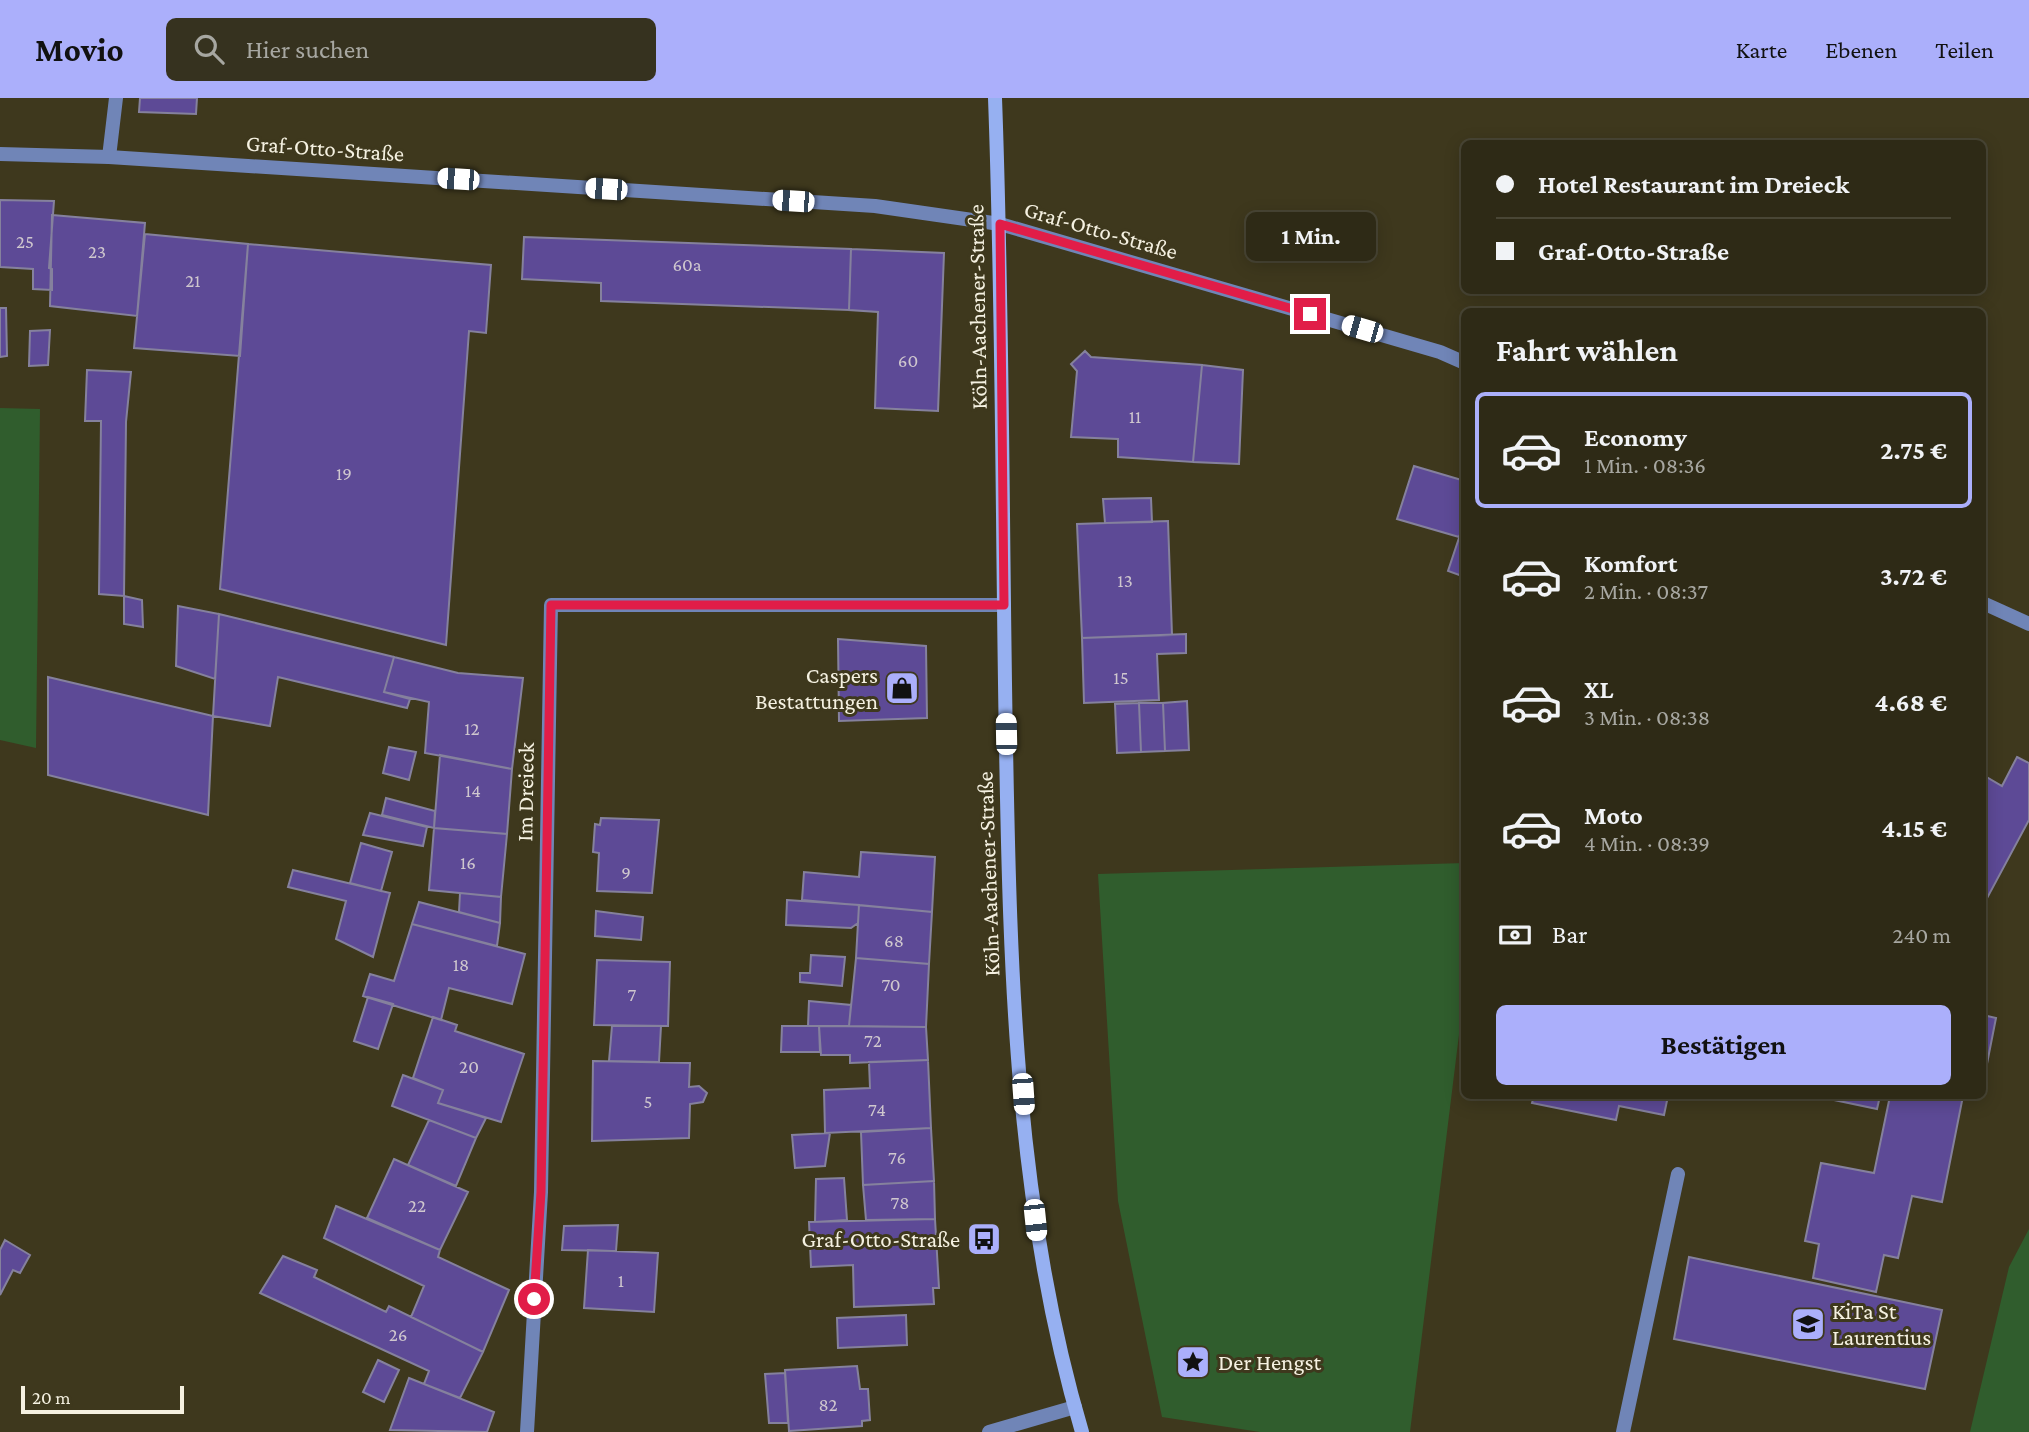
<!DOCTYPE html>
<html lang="de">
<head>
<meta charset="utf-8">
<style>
  body { margin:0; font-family:"Crimson Pro",serif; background:#36321f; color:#f1f3f6; height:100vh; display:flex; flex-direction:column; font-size:26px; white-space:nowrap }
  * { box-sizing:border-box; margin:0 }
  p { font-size:23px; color:#a7a7a1 }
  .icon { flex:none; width:38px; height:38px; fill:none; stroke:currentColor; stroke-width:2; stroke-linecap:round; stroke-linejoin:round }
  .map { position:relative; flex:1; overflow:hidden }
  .side { position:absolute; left:1461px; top:210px; width:525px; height:791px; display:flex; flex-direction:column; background:#2e2a16; border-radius:10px; box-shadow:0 4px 18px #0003,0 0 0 2px #494635 }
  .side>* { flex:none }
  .guide { position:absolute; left:1461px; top:42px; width:525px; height:154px; border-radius:10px; box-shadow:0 4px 18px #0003,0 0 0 2px #494635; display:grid; align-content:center; height:154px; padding:0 35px; background:#2e2a16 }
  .scale { position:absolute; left:21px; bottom:18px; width:163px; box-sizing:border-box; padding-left:7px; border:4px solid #f5f1e1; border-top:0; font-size:19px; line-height:24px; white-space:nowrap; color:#f5f1e1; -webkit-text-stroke:5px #3e381d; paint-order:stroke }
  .end { position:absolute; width:32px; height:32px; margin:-16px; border:9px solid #e11d48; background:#fff; box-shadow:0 0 0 4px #fff }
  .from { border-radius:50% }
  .bubble { position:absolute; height:49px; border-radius:10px; background:#2e2a16; box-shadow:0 4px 18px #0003,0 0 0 2px #494635; font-size:23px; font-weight:700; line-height:49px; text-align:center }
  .car { position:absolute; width:21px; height:42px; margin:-21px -10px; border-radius:9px; box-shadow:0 0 5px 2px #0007; background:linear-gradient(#fff 24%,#345 0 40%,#fff 0 76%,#345 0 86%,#fff 0) }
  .guide b { display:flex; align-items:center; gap:24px; height:66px; font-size:26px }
  .guide b+b { border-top:2px solid #494635 }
  .guide i { width:18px; height:18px; background:#f1f3f6 }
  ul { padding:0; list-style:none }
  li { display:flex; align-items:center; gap:21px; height:116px; margin:0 14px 10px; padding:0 21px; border:4px solid transparent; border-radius:10px }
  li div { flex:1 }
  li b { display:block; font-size:26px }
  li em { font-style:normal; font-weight:700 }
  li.on { border-color:#abaffb }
  li>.icon { width:63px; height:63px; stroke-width:1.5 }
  h2 { padding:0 35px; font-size:32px; line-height:84px }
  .pay { display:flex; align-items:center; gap:18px; height:77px; padding:0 35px; font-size:26px }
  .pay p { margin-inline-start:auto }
  .primary-button { display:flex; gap:14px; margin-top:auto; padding:14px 35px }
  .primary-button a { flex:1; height:80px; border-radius:10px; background:#abaffb; color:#111; font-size:28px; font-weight:700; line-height:80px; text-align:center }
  header { display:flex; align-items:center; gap:42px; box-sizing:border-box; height:98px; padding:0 35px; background:#abaffb; color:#111 }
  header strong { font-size:33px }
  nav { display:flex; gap:38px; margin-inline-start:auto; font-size:24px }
  .search { width:490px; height:63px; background:#36321f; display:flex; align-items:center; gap:18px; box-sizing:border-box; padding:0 24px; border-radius:10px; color:#a7a7a1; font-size:26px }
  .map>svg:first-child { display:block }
  .green { fill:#305d2d }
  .building { fill:#5d4a96; stroke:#85819d; stroke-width:2 }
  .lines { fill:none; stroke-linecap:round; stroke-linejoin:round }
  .service { stroke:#7085b7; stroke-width:14 }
  .minor { stroke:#7085b7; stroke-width:14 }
  .tertiary { stroke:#7085b7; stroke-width:14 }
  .secondary { stroke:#96b0f1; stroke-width:14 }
  .route { stroke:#e11d48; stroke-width:9 }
  .labels { text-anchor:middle; stroke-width:6; stroke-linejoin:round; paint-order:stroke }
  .number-label { font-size:19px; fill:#cfc7ce }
  .street-label { font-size:23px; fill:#f5f1e1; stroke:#3e381d }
  .poi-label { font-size:23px; fill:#f5f1e1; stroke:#3e381d; text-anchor:end }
</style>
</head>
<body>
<header>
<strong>Movio</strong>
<div class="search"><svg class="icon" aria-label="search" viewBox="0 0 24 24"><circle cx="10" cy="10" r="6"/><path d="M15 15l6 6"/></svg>Hier suchen</div>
<nav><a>Karte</a><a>Ebenen</a><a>Teilen</a></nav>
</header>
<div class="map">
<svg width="2029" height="1334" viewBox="0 0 2029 1334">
  <rect width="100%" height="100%" fill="#3e381d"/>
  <path class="green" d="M0,310L40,311L36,650L0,642Z
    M1465,765V888L1410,1334H1260L1162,1319L1118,1103L1098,776Z
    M2029,1131V1334H1970L2009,1169Z"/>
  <path class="building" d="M140,0H197L196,16L139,14Z
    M0,102L54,103L49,170L52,171V192L33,191V171L0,169Z
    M52,117L145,125L137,218L50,208Z
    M145,136L248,146L240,258L134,250Z
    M524,139L851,151L849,212L601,203V185L522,181Z
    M248,146L491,167L486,235L469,233L446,547L220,491Z
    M851,151L944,155L938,313L875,310L878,214L849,212Z
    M0,210H6L7,258L0,259Z
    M50,232L48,267L29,268L30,233Z
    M1085,253L1091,259L1202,267L1193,364L1118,359V341L1071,339L1077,273L1071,266Z
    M1202,267L1243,272L1239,366L1193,364Z
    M87,272L131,274L126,324L124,498L99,496L101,323H85Z
    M1414,368L1465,383V422L1459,439L1397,421Z
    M1151,400L1152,424L1105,425L1103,401Z
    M1465,422V479L1448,473Z
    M1168,423L1172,537L1082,540L1077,426Z
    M124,498L142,502L143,529L124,526Z
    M178,508L219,516L215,581L176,568Z
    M219,516L394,559L384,594L410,601L407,610L278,579L270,628L213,618Z
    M1186,536V555L1157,556L1159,602L1084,605L1082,540Z
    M838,541L926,548L927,620L839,623Z
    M394,559L458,575L523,580L512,671L425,655L429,604L384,594Z
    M48,579L213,618L208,717L48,677Z
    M1187,603L1189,652L1165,653L1163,605Z
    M1139,605L1141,654L1117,655L1115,606Z
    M1139,605H1163L1165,653L1141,654Z
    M389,649L416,654L409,682L383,675Z
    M440,657L512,671L507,736L434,730Z
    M2017,659L2029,665V722L1985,804L1983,677L2002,688Z
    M386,700L435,713L434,730L382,717Z
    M370,715L427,729L423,748L363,737Z
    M601,720L659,722L652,795L597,793L599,755L593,754L595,726L600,727Z
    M434,730L507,736L501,799L429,792Z
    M361,745L392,754L381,793L350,785Z
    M861,754L935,759L932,814L802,802L804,774L859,779Z
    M293,772L390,795L373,859L336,841L346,803L288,789Z
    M460,795L501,799L500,825L459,814Z
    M787,802L859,807L858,825L851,830L786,827Z
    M419,804L500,825L497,848L412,826Z
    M859,807L932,814L929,866L856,860Z
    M596,813L643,819L641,842L595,838Z
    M412,826L525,856L512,906L449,890L441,922L363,898L370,876L394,883Z
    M811,857L845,859L842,888L800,884V875H810Z
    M856,860L929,866L926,929L849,928Z
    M597,862L670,864L668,928L594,927Z
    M368,899L393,906L378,951L354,943Z
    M809,903L851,907L849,928H808Z
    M1983,917L1996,920L1984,981H1983Z
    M433,919L457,927L455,933L524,956L501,1024L438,1005L443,992L413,980Z
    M612,928H661L659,964L609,963Z
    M782,928H819L820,954H781Z
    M819,928L926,929L928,962L850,965V957H821Z
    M928,962L931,1030L825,1035L824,992L870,990L869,964Z
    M593,963L690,965L689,989L699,988L707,995L703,1004L690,1006L689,1040L592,1043Z
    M403,977L443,992L438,1005L486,1020L476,1040L392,1008Z
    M1534,998H1668L1664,1017L1619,1008L1616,1022L1532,1005Z
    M1815,998H1880L1877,1011Z
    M1890,998H1963L1942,1104L1912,1098L1898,1160L1884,1157L1876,1194L1813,1180L1819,1146L1805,1143L1821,1065L1874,1075Z
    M429,1022L476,1040L456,1088L408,1067Z
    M931,1030L934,1083L863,1087L861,1034Z
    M830,1035L825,1068L795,1070L792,1037Z
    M394,1061L468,1094L440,1152L367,1120Z
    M844,1080L847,1122L815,1124L816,1081Z
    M934,1083L935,1121L866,1122L863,1087Z
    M336,1108L440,1152L438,1159L509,1192L483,1254L411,1219L424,1188L324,1140Z
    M935,1121L939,1190H933L934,1206L854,1209L853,1167L811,1169L809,1124Z
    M618,1127L616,1153L562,1152L564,1128Z
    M5,1142L30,1157L20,1175L13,1172L0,1197V1152Z
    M588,1152L658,1155L654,1214L584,1210Z
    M283,1158L317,1172L314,1179L386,1214L389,1208L483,1254L460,1300L424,1286L429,1273L260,1195Z
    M1689,1159L1942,1212L1925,1291L1674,1241Z
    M906,1217L907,1247L838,1250L837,1220Z
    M378,1262L399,1272L384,1304L363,1294Z
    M857,1268L860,1291H868L870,1322L862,1323V1328L789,1333L785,1272Z
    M785,1275L788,1325H769L765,1276Z
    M409,1280L494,1314L487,1334L390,1332Z"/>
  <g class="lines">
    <path class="service" d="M1623,1334L1678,1076"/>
    <path class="minor" d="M109,59L116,0
      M1000,126L1440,254L1465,265
      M1983,505L2029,526
      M527,1334L541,1094L551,507H1004
      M989,1334L1075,1309"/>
    <path class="tertiary" d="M0,56L109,59L875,108L1000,126"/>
    <path class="secondary" d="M995,0C1003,215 1002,431 1006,647C1010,877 1016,1112 1082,1334"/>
  </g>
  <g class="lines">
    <path class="route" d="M534,1201L541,1094L551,507H1004L1000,126L1310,216"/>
  </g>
  <defs>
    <g id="shop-square" transform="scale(1.75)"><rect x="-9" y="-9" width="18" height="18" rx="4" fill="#abaffb" stroke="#3e381d"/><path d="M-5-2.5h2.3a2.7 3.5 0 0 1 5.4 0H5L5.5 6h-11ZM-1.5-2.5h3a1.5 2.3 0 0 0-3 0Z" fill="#111"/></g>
    <g id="bus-square" transform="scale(1.75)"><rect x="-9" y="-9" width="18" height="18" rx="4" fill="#abaffb" stroke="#3e381d"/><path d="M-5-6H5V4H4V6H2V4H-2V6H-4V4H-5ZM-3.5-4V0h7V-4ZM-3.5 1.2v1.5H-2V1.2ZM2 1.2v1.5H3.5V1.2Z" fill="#111"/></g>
    <g id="school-square" transform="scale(1.75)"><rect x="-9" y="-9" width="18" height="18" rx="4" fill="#abaffb" stroke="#3e381d"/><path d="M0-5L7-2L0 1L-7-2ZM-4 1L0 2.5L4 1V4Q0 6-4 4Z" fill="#111"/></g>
    <g id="sight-square" transform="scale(1.75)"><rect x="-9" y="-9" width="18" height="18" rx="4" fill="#abaffb" stroke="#3e381d"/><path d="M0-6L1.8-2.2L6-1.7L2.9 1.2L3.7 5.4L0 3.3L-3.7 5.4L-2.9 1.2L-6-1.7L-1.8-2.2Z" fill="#111"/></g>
  </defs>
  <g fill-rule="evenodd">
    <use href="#shop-square" x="902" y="590"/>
    <use href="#bus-square" x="984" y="1141"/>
    <use href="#school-square" x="1808" y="1226"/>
    <use href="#sight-square" x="1193" y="1264"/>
  </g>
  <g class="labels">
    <g class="number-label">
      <text x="25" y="150">25</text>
      <text x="97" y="160">23</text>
      <text x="687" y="173">60a</text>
      <text x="193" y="189">21</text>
      <text x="908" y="269">60</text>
      <text x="1135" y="325">11</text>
      <text x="344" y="382">19</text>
      <text x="1125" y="489">13</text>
      <text x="1121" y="586">15</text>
      <text x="472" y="637">12</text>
      <text x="473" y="699">14</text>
      <text x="468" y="771">16</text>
      <text x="626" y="781">9</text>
      <text x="894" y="849">68</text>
      <text x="461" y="873">18</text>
      <text x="891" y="893">70</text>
      <text x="632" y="903">7</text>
      <text x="873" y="949">72</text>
      <text x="469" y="975">20</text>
      <text x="648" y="1010">5</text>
      <text x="877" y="1018">74</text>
      <text x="897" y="1066">76</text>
      <text x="900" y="1111">78</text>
      <text x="417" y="1114">22</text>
      <text x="621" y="1189">1</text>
      <text x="398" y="1243">26</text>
      <text x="828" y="1313">82</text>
    </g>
    <g class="street-label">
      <text transform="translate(325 50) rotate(4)" y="8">Graf-Otto-Straße</text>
      <text transform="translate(1101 132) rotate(16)" y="8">Graf-Otto-Straße</text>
      <text transform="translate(977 209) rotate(-91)" y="8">Köln-Aachener-Straße</text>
      <text transform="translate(525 694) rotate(-89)" y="8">Im Dreieck</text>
      <text transform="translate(988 776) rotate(-92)" y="8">Köln-Aachener-Straße</text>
    </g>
    <g class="poi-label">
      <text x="878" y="585">Caspers<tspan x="878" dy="26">Bestattungen</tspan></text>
      <text x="960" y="1149">Graf-Otto-Straße</text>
      <text x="1832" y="1221" text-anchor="start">KiTa St<tspan x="1832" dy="26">Laurentius</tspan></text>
      <text x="1218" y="1272" text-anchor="start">Der Hengst</text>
    </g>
  </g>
</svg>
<div class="scale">20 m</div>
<i class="end from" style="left:534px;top:1201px"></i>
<i class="end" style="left:1310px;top:216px"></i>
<div class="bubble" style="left:1246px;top:114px;width:130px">1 Min.</div>
<i class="car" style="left:458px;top:81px;rotate:274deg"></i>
<i class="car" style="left:606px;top:91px;rotate:274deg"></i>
<i class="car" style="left:793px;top:103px;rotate:274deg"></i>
<i class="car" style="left:1362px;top:231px;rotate:286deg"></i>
<i class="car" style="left:1006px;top:636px;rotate:359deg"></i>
<i class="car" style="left:1023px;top:996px;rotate:176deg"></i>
<i class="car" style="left:1035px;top:1122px;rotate:174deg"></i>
<div class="guide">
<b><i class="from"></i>Hotel Restaurant im Dreieck</b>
<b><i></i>Graf-Otto-Straße</b>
</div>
<section class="side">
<h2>Fahrt wählen</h2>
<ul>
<li class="on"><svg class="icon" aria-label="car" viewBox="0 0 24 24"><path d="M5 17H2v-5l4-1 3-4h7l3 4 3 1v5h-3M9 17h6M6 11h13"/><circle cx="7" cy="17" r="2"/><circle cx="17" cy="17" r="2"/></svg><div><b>Economy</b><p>1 Min. · 08:36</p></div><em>2.75 €</em></li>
<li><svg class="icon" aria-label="car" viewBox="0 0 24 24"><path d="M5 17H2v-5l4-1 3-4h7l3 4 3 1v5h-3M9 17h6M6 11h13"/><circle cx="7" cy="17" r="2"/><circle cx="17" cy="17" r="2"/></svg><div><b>Komfort</b><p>2 Min. · 08:37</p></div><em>3.72 €</em></li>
<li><svg class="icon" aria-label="car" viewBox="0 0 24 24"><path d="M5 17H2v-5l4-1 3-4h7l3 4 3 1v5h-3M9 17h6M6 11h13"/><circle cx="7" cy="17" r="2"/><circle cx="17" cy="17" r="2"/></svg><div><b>XL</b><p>3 Min. · 08:38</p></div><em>4.68 €</em></li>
<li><svg class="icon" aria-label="car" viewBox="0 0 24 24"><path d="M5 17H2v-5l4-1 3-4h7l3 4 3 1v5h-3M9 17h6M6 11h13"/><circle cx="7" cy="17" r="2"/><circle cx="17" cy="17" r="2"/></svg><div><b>Moto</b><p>4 Min. · 08:39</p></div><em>4.15 €</em></li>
</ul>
<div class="pay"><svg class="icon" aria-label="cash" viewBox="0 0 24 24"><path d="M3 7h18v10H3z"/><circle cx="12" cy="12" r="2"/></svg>Bar<p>240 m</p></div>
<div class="primary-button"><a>Bestätigen</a></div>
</section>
</div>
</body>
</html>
